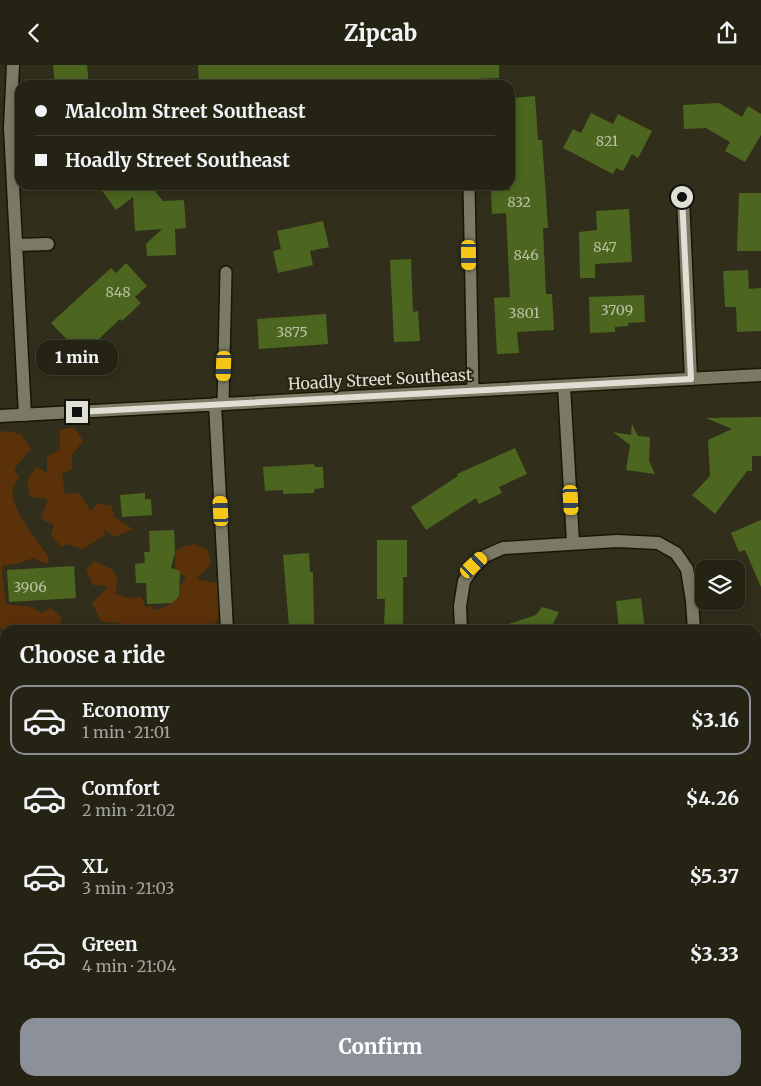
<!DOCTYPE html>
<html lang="en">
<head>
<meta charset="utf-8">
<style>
  body { margin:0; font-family:Merriweather,serif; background:#2d2b1d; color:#f1f3f6; height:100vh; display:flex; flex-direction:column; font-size:19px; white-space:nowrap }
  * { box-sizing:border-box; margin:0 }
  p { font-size:16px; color:#a3a4a0 }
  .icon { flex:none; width:28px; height:28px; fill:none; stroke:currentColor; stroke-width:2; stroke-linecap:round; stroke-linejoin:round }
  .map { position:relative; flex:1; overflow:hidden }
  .drawer { position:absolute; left:0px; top:560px; width:761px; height:461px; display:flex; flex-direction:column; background:#252314; border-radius:15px 15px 0 0; box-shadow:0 2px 12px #0003,0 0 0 1px #424034 }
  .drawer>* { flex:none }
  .guide { position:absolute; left:15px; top:15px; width:500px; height:110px; border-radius:15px; box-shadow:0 2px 12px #0003,0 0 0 1px #424034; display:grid; align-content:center; height:110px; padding:0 20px; background:#252314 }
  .controls { position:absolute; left:695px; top:495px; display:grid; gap:10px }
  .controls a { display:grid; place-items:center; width:50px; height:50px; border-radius:10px; background:#252314; box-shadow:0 2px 12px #0003,0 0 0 1px #424034; font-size:25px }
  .end { position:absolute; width:22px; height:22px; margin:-11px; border:6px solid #e0dfd3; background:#111; box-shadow:0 0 0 2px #111 }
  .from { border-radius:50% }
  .bubble { position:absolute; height:35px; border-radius:15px; background:#252314; box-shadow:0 2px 12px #0003,0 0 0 1px #424034; font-size:16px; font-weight:800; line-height:35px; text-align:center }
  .car { position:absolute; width:15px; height:30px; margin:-15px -8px; border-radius:6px; box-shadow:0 0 4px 1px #0007; background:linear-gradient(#f5c518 24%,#345 0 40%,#f5c518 0 76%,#345 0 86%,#f5c518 0) }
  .guide b { display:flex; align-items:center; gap:18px; height:48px; font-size:19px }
  .guide b+b { border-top:1px solid #424034 }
  .guide i { width:12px; height:12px; background:#f1f3f6 }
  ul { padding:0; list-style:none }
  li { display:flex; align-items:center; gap:15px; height:70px; margin:0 10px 8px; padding:0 10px; border:2px solid transparent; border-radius:15px }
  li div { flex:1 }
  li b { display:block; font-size:19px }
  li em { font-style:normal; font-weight:800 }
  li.current { border-color:#8c9099 }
  li>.icon { width:45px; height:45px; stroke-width:1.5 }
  h2 { padding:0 20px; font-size:22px; line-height:60px }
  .primary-button { display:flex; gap:10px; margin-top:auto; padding:10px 20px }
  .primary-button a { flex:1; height:58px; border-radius:15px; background:#8c9099; color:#fff; font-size:20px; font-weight:800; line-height:58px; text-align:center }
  header { display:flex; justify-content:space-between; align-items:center; height:65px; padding:0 20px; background:#252314; font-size:22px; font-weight:800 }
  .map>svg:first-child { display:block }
  .green { fill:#5b310a }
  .building { fill:#4c6620 }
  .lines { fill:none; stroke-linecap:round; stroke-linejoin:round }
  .service-casing { stroke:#191705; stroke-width:14 }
  .minor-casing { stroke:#191705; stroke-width:15 }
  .tertiary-casing { stroke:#191705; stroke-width:15 }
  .service { stroke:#7b7a64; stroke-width:11 }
  .minor { stroke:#7b7a64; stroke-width:12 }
  .tertiary { stroke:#7b7a64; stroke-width:12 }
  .route { stroke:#e0dfd3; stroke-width:6 }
  .labels { text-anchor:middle; stroke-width:4; stroke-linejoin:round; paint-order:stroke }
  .number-label { font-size:14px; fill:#bbc1a6 }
  .street-label { font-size:16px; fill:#e0dfd3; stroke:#272512 }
</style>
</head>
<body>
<header><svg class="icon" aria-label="back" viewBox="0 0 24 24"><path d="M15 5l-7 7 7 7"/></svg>Zipcab<svg class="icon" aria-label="share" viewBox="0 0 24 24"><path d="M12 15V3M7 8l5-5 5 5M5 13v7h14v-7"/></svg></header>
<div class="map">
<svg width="761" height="1021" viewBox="0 0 761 1021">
  <rect width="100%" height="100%" fill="#312f1b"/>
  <path class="green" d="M74,362L83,376L72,390V404L62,409L65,429L79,428L91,446L97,438L112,441L114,452L133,464L115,472L104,464L105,470L83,484L67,479L61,482L51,470L54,460L41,454L48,434L30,432L27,416L36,402L47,408V391L60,385V365Z
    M5,366L21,369L31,384L14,404L19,412C17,415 14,420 13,423C8,442 39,477 49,492L47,499L33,493L17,499L3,500C1,514 5,525 6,539L32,542L41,548L51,543L62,553L58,565H41L39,561L35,565L0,564V367Z
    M195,479L208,485L211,499L196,514L217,518L229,536L211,565H119L118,558L102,557L92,539L108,521L93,520L86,505L94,496L113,505L118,516L115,529L129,533L142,532L145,542L151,541L156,545C181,539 173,528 186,513L175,504V487L181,482Z"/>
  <path class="building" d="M53,0H87L89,20H55Z
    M198,0H499V13L343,20H199Z
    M535,31L538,75H542L545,118L548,163H543L546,229H552L554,265L517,267L519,288L497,289L494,233L510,232L506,148L492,149L491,126L510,125V33Z
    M719,38L742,52L748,41L761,49V70L745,97L725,86L730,77L706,63L684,64L683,40Z
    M591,48L613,59L618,49L652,66L638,93L632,89L623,106L616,103L613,109L563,83L573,64L581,68Z
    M98,120H150L163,136L184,135L186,163L175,164L176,190L147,191L146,179L162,164L135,166L133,132L116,145Z
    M739,128H761V186H737Z
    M629,144L632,197L595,199V213H580L579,167L597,165L596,146Z
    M323,156L329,182L310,186L313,200L278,208L273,186L281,184L277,166Z
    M411,194L413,247L418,246L420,276L394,277L390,195Z
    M126,198L147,221L135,232L141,238L122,256L120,254L82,290L51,258L111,203L116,208Z
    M748,205L749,224L761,223V266L737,267L736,242H725L723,206Z
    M644,230L645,257L628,258V261L615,262V267L590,268L589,232Z
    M326,249L328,279L259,284L257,254Z
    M761,352V391H752V406H747L715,449L692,430L710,411L708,375L732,364L706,353Z
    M632,359L638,371L650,372L649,396L655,409L626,405L630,380L613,367L631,370Z
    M515,383L527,409L499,422L502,428L479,439L476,433L426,465L411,442L458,411L457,409Z
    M314,399L315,402H323L324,423L314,424V428L283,429V425L265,426L263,402Z
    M145,428V434H151L152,450L122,452L120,430Z
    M761,455V522L745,485L739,487L731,468Z
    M174,465L175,487L171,503L180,506L179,531L172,538L147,539L146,518H136L135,499L145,498L144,487H150L149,466Z
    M377,475H407V512H403V565H384L385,534H377Z
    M309,488L310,507H313L314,560L289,561L283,490Z
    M74,501L76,533L9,537L7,505Z
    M641,533L645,565H619L616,536Z
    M542,542L559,547L550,565H504L503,561L536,550Z"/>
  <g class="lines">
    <g class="service-casing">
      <path id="service" d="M469,120L473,325
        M223,338L226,207"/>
    </g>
    <g class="minor-casing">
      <path id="minor" d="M13,0L10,63L25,350
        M683,132L691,314
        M16,180L48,179
        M564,321L573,477
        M461,565L460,541L464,516L475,500L485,491L503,483L617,476L658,478L676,488L687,504L692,536L694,565
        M0,682L5,681"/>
    </g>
    <g class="tertiary-casing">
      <path id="tertiary" d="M215,339L227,565
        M0,351L761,310
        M254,1016V1021"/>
    </g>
    <use href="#service" class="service"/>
    <use href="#minor" class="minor"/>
    <use href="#tertiary" class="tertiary"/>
  </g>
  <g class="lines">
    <path class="route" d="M77,347L691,314L682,132"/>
  </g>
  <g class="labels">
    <g class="number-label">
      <text x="607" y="81">821</text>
      <text x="519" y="142">832</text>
      <text x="605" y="187">847</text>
      <text x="526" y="195">846</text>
      <text x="118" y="232">848</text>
      <text x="617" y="250">3709</text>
      <text x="524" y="253">3801</text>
      <text x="292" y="272">3875</text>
      <text x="30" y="527">3906</text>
    </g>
    <g class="street-label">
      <text transform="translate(380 314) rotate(-3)" y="6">Hoadly Street Southeast</text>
    </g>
  </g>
</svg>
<div class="controls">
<a><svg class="icon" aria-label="layers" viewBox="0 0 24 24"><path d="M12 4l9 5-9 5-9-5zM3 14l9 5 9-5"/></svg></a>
</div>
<i class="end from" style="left:682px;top:132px"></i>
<i class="end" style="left:77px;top:347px"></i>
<div class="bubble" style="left:36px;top:275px;width:82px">1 min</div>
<i class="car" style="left:469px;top:190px;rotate:179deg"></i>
<i class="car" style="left:224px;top:301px;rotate:182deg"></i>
<i class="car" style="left:571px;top:435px;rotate:177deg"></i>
<i class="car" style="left:221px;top:446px;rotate:357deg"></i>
<i class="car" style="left:474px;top:500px;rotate:47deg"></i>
<div class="guide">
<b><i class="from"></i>Malcolm Street Southeast</b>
<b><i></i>Hoadly Street Southeast</b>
</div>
<section class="drawer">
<h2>Choose a ride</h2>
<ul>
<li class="current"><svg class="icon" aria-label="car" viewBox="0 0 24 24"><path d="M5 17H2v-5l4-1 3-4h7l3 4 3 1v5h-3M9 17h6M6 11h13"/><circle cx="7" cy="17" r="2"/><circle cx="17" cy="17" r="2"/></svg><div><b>Economy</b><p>1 min · 21:01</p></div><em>$3.16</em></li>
<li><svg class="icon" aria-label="car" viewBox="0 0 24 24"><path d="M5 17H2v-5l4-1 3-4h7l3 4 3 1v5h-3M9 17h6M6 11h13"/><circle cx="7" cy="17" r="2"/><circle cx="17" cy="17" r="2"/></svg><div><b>Comfort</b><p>2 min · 21:02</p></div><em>$4.26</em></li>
<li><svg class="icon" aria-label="car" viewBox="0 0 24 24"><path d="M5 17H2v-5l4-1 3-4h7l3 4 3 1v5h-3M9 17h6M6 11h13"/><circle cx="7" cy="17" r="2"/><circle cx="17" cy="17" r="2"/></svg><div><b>XL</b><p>3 min · 21:03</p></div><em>$5.37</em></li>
<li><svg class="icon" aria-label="car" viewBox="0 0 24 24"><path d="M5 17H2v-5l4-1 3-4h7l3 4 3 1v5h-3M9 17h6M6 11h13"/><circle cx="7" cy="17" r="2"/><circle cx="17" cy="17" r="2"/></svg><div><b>Green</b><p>4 min · 21:04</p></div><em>$3.33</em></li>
</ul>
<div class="primary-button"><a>Confirm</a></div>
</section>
</div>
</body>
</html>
